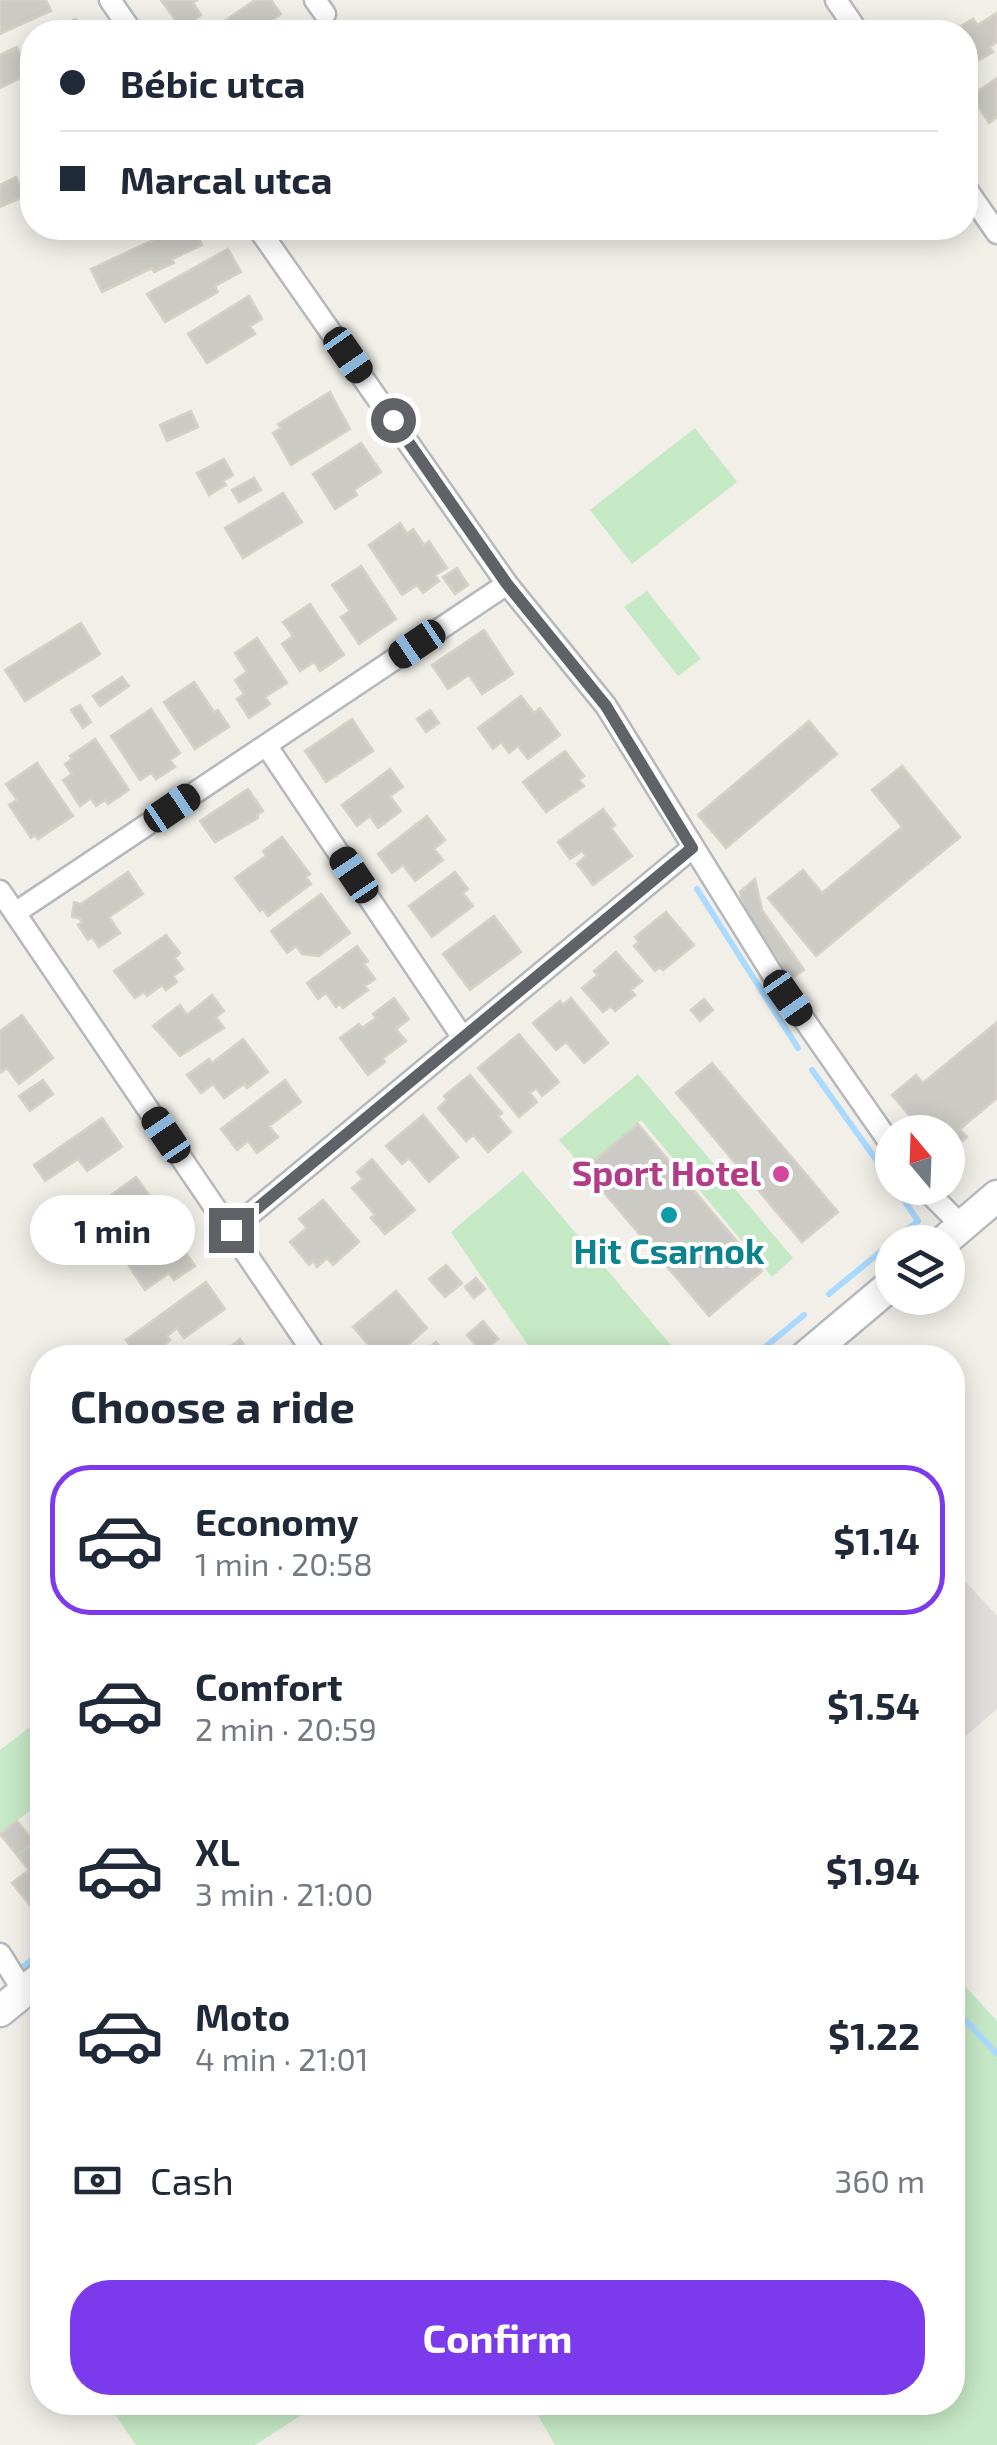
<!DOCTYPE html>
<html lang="en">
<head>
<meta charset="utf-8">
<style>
  body { margin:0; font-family:"Exo 2",sans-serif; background:#f6f6f7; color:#1f2937; height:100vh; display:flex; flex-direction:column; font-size:38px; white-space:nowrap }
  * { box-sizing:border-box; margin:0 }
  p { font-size:32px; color:#747a83 }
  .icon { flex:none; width:55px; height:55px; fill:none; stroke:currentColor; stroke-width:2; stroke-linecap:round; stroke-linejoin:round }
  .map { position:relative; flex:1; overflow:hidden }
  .side { position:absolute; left:30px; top:1345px; width:935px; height:1070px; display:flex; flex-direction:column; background:#fff; border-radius:40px; box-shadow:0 5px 25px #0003 }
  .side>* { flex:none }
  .top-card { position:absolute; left:20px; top:20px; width:958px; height:220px; border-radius:40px; box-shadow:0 5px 25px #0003; display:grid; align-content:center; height:220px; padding:0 40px; background:#fff }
  .needle { width:65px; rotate:341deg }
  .fabs { position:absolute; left:875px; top:1115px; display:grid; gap:20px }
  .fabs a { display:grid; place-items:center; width:90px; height:90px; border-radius:50%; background:#fff; box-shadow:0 5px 25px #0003; font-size:50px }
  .end { position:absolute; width:45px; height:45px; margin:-22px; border:12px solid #5f6368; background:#fff; box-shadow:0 0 0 5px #fff }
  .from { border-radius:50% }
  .bubble { position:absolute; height:70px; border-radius:35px; background:#fff; box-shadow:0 5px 25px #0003; font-size:32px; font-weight:700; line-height:70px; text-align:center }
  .car { position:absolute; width:30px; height:60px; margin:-30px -15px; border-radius:12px; box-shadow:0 0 8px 2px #0007; background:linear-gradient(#222 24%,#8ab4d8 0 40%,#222 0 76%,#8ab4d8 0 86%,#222 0) }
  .top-card b { display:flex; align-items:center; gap:35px; height:95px; font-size:38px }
  .top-card b+b { border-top:2px solid #e0e1e3 }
  .top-card i { width:25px; height:25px; background:#1f2937 }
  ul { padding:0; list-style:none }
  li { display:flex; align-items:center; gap:30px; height:150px; margin:0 20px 15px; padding:0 20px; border:5px solid transparent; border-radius:40px }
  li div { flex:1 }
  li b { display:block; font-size:38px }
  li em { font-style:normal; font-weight:700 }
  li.on { border-color:#7c3aed }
  li>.icon { width:90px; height:90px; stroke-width:1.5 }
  h2 { padding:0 40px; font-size:45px; line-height:120px }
  .pay { display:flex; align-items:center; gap:25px; height:110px; padding:0 40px; font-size:38px }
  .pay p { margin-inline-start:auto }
  .primary-button { display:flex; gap:20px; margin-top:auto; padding:20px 40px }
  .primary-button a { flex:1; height:115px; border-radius:40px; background:#7c3aed; color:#fff; font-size:40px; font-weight:700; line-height:115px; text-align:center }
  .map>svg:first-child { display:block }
  .industrial { fill:#e0deda }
  .green { fill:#c5e8c5 }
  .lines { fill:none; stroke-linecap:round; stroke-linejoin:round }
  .stream { stroke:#aadaff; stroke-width:6 }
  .building { fill:#cccac5; stroke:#d6d1c6; stroke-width:2.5 }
  .street-casing { stroke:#b5b8bc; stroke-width:25 }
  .secondary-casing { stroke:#b6babf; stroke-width:35 }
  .street { stroke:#fff; stroke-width:20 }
  .secondary { stroke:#fff; stroke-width:30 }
  .route { stroke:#5f6368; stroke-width:12 }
  .hotel-dot { fill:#d1479c; stroke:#fff; stroke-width:4 }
  .culture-dot { fill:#0f9aa8; stroke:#fff; stroke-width:4 }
  .labels { text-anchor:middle; stroke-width:8; stroke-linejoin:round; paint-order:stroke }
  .hotel-label { font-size:35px; font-weight:bold; fill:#b23c85; stroke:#fff; text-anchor:end }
  .culture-label { font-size:35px; font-weight:bold; fill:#0d838f; stroke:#fff }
</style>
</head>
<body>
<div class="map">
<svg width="997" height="2445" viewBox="0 0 997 2445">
  <rect width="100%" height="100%" fill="#f1efe8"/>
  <path class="industrial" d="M953,1568L997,1616V1709L953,1747Z"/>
  <path class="green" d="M695,428L737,482L632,564L590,510Z
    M647,591L701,659L678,676L624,607Z
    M638,1074L793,1258L772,1277L641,1120L584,1169L559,1140Z
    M523,1171L681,1357H536L451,1232Z
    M42,1718V1801L0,1834V1750Z
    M953,1973L997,2021V2445H555L531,2403L952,2402Z
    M107,2403H320L255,2445H136Z"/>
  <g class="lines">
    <path class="stream" d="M697,889L798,1048
      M812,1070L892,1182
      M829,1294L918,1221L896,1188
      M752,1358L804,1315
      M23,1967L42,1951
      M952,2006L997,2054"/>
  </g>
  <path class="building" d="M0,0H46L51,11L0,34Z
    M161,0H197L193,3L201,15L182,29Z
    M255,0H271L281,14L264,26L268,32H209Z
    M997,13V42L990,47L993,52L965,68V32H951L973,19L977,25Z
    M76,19L82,32H48Z
    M32,46V65L27,67L30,73L0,88V55L17,47L20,53Z
    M997,78V117L989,123L971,96Z
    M16,177L25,196L0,207V185Z
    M179,228H194L202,245L172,259L174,263L154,272L152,268L102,292L91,269Z
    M228,249L241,272L215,286L218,292L165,322L147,294Z
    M249,296L262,319L250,326L255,334L207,363L188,334Z
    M330,392L350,429L291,465L273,433L281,428L278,424Z
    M191,411L198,427L167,441L160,425Z
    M361,443L381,472L354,490L357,495L335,509L313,474Z
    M224,459L233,475L223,481L226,485L209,495L197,473Z
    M254,478L261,490L239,502L232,490Z
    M283,493L302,522L243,558L225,528Z
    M400,523L407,534L413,529L424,545L429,541L447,568L435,575L439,581L423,593L417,585L402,595L369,545Z
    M361,566L396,619L359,644L341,617L350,611L332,585Z
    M457,568L468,585L455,594L443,577Z
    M310,604L344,655L320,671L314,662L300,671L282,644L293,636L283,622Z
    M81,623L100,654L25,701L5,670Z
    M484,630L513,674L482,694L469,675L448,689L432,665Z
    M257,638L287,683L265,697L270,704L249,718L237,699L244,694L235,680L247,672L235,653Z
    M122,677L129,686L100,706L93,696Z
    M194,682L214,712L218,710L229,727L195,749L164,702Z
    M521,696L534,713L540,708L560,735L528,759L518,746L509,753L501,742L493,749L478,728Z
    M80,705L91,722L83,728L71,710Z
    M151,709L180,753L170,760L175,767L156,779L151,773L140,780L111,736Z
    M430,710L439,723L426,732L417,719Z
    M352,719L373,751L326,782L305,751Z
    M809,721L837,754L726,848L698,815Z
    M95,739L129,790L108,804L105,800L96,806L91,798L80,806L63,780L72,774L65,764L72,759L70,756Z
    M565,751L584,776L579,780L584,786L546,812L523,782Z
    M37,763L73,816L38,839L35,835L31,838L9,805L17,800L6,784Z
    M902,766L960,837L816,956L768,898L803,870L822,893L902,827L872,790Z
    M390,769L403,787L390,796L401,811L378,828L370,816L357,826L342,805Z
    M248,789L263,811L257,815L258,818L215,842L200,821Z
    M603,809L615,825L611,828L632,856L593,885L577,864L586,856L582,851L570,859L558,842Z
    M427,816L445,840L434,849L443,860L415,881L403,865L392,873L378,854Z
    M282,837L310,874L306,877L311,884L268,916L263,909L260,911L235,878L266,856L263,851Z
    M128,872L143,894L109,917L120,933L99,947L92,937L88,940L78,925L82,922L79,918L72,917L74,902L81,904Z
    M455,872L468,889L463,893L473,906L432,937L409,906Z
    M755,879L762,910L804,970L791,979L744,911L740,892Z
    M321,894L350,933L319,956L302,954L296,946L287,953L271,931Z
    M666,912L694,945L663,970L660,967L655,971L634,946L639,942L635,937Z
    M494,916L521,952L470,990L443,954Z
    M166,935L180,953L175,958L183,969L173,976L177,982L166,990L162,985L147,996L144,992L135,998L114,971Z
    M357,946L368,961L364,964L375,979L365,986L368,990L343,1008L340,1004L336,1007L326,993L318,999L307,983Z
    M616,952L642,981L631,990L635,995L615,1011L611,1006L603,1012L582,988L598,975L594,971Z
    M212,995L224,1011L216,1017L224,1028L180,1056L153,1026L180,1005L187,1015Z
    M394,998L409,1019L396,1029L406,1041L383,1058L385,1062L368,1075L340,1038L359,1024L362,1028L376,1018L373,1014Z
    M571,998L608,1043L584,1063L566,1042L556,1050L533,1023L560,1001L563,1005Z
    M704,999L713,1010L700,1021L691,1010Z
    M22,1015L53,1058L19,1084L7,1068L0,1073V1031Z
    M997,1022V1098L960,1129L967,1137L948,1153V1132H923L892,1095L916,1075L923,1083Z
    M519,1034L559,1082L542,1096L536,1088L530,1093L537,1102L519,1117L478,1068Z
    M243,1039L268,1072L247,1088L244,1084L224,1098L213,1084L201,1093L187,1075L209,1059L212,1063Z
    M712,1063L838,1212L802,1242L676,1093Z
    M470,1075L502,1113L498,1116L511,1132L488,1152L473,1135L466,1141L438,1108L447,1100L444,1096Z
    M43,1080L53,1094L30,1111L19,1096Z
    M285,1080L301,1102L269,1126L278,1137L257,1153L248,1141L237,1150L221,1129Z
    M423,1115L458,1157L429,1182L409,1158L402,1164L386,1146Z
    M102,1118L122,1147L87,1171L78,1159L45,1181L34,1165Z
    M638,1124L762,1271L709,1316L584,1169Z
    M372,1159L415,1210L385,1234L371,1218L375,1215L352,1188L363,1179L357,1172Z
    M136,1177L156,1205L140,1217L149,1229L118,1251L89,1211Z
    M323,1200L359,1242L333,1265L327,1258L317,1267L313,1261L309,1265L290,1242L307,1228L299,1219Z
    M174,1236L195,1266L174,1280L169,1273L145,1290L129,1266Z
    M446,1265L462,1283L445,1297L429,1279Z
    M476,1278L485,1289L474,1298L465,1287Z
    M206,1282L225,1309L184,1338L177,1328L167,1336L170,1340L147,1358H139L126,1340Z
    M396,1291L427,1328L393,1358H380L353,1327Z
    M483,1321L498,1339L482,1352L467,1335Z
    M240,1339L253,1358H216Z
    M436,1342L449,1358H417Z
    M17,1821L34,1842L17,1855L0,1834Z
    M34,1842L42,1853V1901L33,1909L12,1883L29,1870L17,1855Z"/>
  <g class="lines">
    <g class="street-casing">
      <path id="street" d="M110,0L132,32
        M315,0L325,14
        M836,0L858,32
        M965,187L997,233
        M258,228L507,584L606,706L771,972L892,1146
        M266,745L463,1038
        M0,891L317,1358
        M15,913L507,584
        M924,1188L962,1226
        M231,1230L692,848
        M0,1954L24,1992"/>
    </g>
    <g class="secondary-casing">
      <path id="secondary" d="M943,1242L997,1196
        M804,1358L892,1284
        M0,2011L42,1977"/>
    </g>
    <use href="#street" class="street"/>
    <use href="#secondary" class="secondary"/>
  </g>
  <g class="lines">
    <path class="route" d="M231,1230L692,848L606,706L507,584L393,420"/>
  </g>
  <circle class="hotel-dot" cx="781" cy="1174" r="10"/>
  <circle class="culture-dot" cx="669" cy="1215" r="10"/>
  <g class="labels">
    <g class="hotel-label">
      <text x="761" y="1186">Sport Hotel</text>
    </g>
    <g class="culture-label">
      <text x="669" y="1264">Hit Csarnok</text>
    </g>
  </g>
</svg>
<div class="fabs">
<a><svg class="needle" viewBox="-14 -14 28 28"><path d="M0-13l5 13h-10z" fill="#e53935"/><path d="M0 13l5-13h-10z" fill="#747a83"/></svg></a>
<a><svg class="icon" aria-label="layers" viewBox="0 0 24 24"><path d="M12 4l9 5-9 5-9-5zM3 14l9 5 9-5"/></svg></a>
</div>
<i class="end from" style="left:393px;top:420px"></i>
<i class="end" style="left:231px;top:1230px"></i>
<div class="bubble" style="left:30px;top:1195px;width:165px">1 min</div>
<i class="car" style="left:348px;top:355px;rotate:145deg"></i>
<i class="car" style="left:417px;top:644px;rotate:236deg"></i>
<i class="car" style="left:172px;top:808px;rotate:56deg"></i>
<i class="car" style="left:354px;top:875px;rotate:326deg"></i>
<i class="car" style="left:788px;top:998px;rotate:145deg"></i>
<i class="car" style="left:166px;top:1135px;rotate:326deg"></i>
<div class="top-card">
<b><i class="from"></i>Bébic utca</b>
<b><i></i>Marcal utca</b>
</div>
<section class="side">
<h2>Choose a ride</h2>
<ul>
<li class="on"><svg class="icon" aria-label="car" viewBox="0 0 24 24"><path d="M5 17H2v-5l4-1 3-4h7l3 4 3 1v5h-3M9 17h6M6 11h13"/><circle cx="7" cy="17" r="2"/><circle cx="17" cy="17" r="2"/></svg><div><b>Economy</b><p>1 min · 20:58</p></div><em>$1.14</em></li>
<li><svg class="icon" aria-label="car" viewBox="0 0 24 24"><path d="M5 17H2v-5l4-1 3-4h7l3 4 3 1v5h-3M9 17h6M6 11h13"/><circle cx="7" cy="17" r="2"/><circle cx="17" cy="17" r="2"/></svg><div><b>Comfort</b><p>2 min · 20:59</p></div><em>$1.54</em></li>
<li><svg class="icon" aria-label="car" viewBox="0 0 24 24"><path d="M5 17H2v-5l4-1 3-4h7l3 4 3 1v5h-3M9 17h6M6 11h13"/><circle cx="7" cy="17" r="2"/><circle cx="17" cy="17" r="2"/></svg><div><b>XL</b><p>3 min · 21:00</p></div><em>$1.94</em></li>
<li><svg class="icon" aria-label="car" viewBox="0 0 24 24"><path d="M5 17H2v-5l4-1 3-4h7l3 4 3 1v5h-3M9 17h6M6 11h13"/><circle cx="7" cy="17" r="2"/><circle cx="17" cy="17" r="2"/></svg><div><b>Moto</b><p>4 min · 21:01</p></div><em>$1.22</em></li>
</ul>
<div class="pay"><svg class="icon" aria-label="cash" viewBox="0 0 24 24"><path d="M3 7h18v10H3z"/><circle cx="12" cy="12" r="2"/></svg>Cash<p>360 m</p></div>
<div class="primary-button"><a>Confirm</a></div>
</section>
</div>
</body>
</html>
